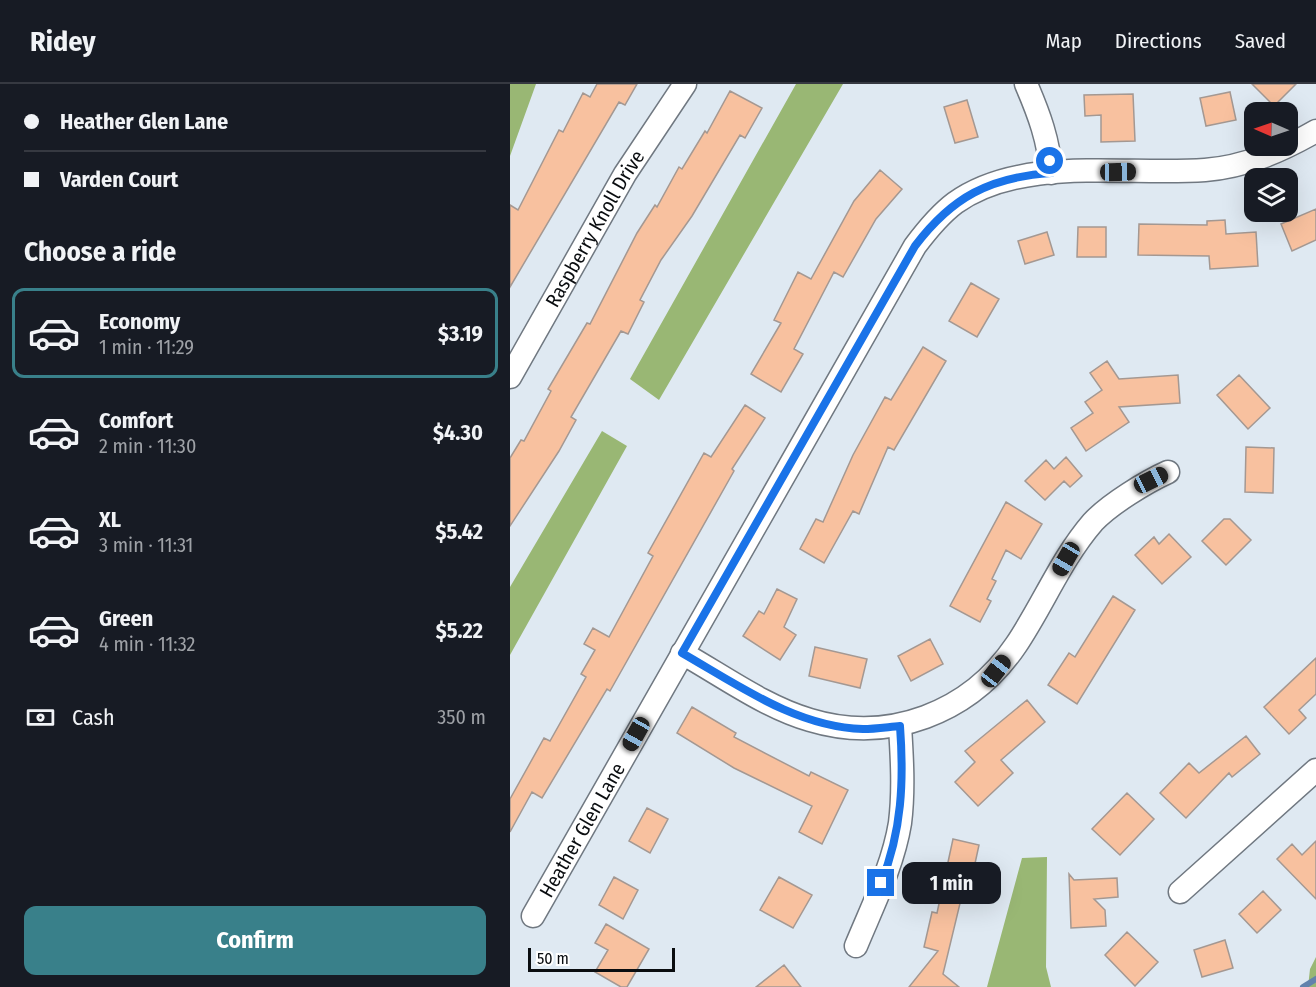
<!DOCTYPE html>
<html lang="en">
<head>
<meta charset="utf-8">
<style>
  body { margin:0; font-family:"Fira Sans Condensed",sans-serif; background:#20242c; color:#f1f3f6; height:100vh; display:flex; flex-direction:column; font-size:22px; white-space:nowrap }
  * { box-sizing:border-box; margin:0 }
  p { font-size:20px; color:#9ea1a6 }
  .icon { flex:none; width:33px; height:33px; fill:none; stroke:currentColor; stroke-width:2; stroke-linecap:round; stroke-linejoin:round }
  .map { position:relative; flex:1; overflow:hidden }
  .sheet { display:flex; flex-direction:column; background:#171b24; width:510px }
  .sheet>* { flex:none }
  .banner { display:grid; align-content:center; height:132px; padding:0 24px; background:#171b24 }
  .needle { width:39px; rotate:272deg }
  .tools { position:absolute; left:734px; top:18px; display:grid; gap:12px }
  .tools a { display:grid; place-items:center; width:54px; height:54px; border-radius:12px; background:#171b24; box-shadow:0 6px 24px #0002; font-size:30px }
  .scale { position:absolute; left:18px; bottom:15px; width:147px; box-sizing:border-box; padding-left:6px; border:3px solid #0a0d10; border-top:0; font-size:16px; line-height:21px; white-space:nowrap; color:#0a0d10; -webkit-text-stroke:4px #fff; paint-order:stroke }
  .end { position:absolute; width:27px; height:27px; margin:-14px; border:8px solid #1a73e8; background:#fff; box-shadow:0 0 0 3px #fff }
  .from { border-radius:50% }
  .bubble { position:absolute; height:42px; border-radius:12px; background:#171b24; box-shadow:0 6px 24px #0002; font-size:20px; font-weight:700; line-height:42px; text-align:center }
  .car { position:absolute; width:18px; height:36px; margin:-18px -9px; border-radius:8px; box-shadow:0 0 4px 2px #0007; background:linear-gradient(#222 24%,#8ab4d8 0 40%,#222 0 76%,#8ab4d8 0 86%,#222 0) }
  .banner b { display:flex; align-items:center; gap:21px; height:57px; font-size:22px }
  .banner b+b { border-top:2px solid #363941 }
  .banner i { width:15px; height:15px; background:#f1f3f6 }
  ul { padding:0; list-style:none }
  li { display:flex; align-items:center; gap:18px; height:90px; margin:0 12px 9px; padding:0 12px; border:3px solid transparent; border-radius:12px }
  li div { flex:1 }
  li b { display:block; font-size:22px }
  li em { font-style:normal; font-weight:700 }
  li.selected { border-color:#39808a }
  li>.icon { width:54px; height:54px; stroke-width:1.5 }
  h2 { padding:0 24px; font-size:27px; line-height:72px }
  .pay { display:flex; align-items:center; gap:15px; height:66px; padding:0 24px; font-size:22px }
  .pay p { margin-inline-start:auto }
  .primary-button { display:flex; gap:12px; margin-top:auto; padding:12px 24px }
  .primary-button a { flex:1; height:69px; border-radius:12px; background:#39808a; color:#fff; font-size:24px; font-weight:700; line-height:69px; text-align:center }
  header { display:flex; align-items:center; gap:36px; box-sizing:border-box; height:84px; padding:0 30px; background:#171b24; border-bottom:2px solid #363941 }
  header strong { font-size:28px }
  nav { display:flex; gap:33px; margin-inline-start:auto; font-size:21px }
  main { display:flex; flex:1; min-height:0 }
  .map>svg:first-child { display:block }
  .forest { fill:#99b774 }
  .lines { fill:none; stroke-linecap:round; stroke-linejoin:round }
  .stream { stroke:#6282ac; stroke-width:6 }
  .building { fill:#f8c19f; stroke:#a49892; stroke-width:1.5 }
  .minor-casing { stroke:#707881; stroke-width:25 }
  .minor { stroke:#fff; stroke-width:22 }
  .route { stroke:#1a73e8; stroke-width:8 }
  .labels { text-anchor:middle; stroke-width:6; stroke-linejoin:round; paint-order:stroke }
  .street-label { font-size:20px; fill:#0a0d10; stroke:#fff }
</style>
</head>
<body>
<header>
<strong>Ridey</strong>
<nav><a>Map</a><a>Directions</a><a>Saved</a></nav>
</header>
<main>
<section class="sheet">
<div class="banner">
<b><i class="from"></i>Heather Glen Lane</b>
<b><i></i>Varden Court</b>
</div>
<h2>Choose a ride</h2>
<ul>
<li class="selected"><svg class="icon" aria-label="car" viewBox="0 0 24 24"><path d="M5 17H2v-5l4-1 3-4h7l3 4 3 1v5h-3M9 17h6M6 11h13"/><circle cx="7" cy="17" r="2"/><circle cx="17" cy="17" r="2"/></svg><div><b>Economy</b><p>1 min · 11:29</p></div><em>$3.19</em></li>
<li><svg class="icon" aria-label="car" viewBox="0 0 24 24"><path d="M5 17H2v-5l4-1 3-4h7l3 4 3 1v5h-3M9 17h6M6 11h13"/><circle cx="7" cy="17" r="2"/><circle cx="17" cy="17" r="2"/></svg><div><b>Comfort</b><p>2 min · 11:30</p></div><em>$4.30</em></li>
<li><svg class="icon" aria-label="car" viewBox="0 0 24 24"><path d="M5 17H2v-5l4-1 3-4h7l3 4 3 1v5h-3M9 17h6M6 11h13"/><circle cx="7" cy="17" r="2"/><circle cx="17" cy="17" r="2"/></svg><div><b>XL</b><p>3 min · 11:31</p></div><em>$5.42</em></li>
<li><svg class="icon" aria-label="car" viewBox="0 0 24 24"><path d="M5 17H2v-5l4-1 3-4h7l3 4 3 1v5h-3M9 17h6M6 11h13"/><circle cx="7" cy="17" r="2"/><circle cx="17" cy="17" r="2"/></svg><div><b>Green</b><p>4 min · 11:32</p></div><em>$5.22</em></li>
</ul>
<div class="pay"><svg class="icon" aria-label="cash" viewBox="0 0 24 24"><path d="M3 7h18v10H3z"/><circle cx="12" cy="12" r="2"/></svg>Cash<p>350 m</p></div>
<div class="primary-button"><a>Confirm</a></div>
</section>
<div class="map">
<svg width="806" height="903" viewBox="0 0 806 903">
  <rect width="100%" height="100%" fill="#dfe9f2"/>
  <path class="forest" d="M0,0H26L0,72Z
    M286,0H333L149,316L120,295Z
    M92,347L117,362L0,571V503Z
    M537,773L536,883L541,903H477L512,774Z
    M806,873V903H798L800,885Z"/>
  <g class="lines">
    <path class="stream" d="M793,903L806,895"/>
  </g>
  <path class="building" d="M87,0H127L115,21L109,18L0,203V121L8,126L49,46L53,48L73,9L80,13Z
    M742,0H786L764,22Z
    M220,7L252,24L235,54L230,51L182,132L151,176L130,216L134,218L118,250L111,247L61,333L66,336L49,367L0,442V374L11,356L14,357L41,307L38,305L77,239L80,240L127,149L145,121L147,123L169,83L172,85L195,47L197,49Z
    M720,8L726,36L696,42L690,14Z
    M623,10L625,57L591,58V31L575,32L574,11Z
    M457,16L468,53L445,59L434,23Z
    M370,86L392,105L366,135L333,193L324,188L284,265L293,270L271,308L241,290L271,239L264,236L288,188L301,195L344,117Z
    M806,125V156L782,167L771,140Z
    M715,136L716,150L746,148L748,182L700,185L699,172L628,171L629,140L697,141V137Z
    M568,143H596V173H567Z
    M537,148L544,171L515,180L508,157Z
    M461,199L489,215L467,253L439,237Z
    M413,263L436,277L384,366L378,363L349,430L343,427L314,479L290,465L306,435L313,438L343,371L375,313L381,316Z
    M597,277L609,295L668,291L670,319L609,323L619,338L576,367L561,344L583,329L575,318L592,306L580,289Z
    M729,291L760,324L738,345L707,311Z
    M235,321L255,334L222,385L224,387L100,607L97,605L32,714L22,708L0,748V715L34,654L40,657L76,593L71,590L85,566L74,560L83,544L99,553L143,472L138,469L194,369L201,373Z
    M736,363L764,364L763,409L735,408Z
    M556,373L572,392L560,403L554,397L535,416L515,397L536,376L544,385Z
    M496,418L532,440L511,475L496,466L482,495L486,497L477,515L481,517L470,538L440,522Z
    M714,435H720L741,456L716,481L692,457Z
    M659,450L681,473L652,500L625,471L644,453L649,460Z
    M267,505L287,515L274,543L286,551L270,576L233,552L249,527L254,530Z
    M603,512L625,526L567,620L538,601L559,569L565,573Z
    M420,555L433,580L401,597L388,572Z
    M305,563L357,575L350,604L299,592Z
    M806,574V610L789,626L796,634L779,650L754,623Z
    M517,616L535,638L491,676L503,689L468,722L445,698L465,678L455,667Z
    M182,623L226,649L224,653L299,692L301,688L338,706L312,760L289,748L302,722L224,684L167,649Z
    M736,652L750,670L722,693L719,689L676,734L650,709L679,679L689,689Z
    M617,709L644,735L610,771L582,745Z
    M137,724L158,735L140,769L119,757Z
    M443,755L469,761L458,812L452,811L433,890L449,903H399L428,867L414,863L422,828L427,829Z
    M806,757V815L767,775L782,760L792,771Z
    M559,790L564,796L607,794L608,813L584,815L595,826L596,842L561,844Z
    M104,793L128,806L113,835L89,821Z
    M269,793L302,811L283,844L250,826Z
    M753,807L771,826L747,849L729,830Z
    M96,840L139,865L117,903H111L85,888L98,866L85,859Z
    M617,848L648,878L625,902L595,871Z
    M715,856L723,884L692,893L684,866Z
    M274,881L291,903H246Z"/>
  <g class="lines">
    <g class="minor-casing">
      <g id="minor">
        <path d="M516,0C529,30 539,57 541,89"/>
        <path id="s1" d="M0,293L115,90L175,0"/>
        <path d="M172,569C213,592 255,623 300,636C379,660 460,629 506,561C533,521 551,475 583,438C600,420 636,398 658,388"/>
        <path d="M670,808L806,686"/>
        <path id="s2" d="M23,832L405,162C417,146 429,131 445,119C512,71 617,92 695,86C735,83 771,67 806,47"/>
        <path d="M346,862C362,823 383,782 390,739C394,707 392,674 390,642"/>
      </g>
    </g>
    <use href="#minor" class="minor"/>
  </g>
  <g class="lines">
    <path class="route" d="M371,799C392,747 394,697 390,642C378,643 365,645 353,645C286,643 228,601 172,569L405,162C442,113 480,93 541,89L540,77"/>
  </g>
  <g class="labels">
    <g class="street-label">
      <text dy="7" stroke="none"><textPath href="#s1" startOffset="171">Raspberry Knoll Drive</textPath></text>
      <text dy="7" stroke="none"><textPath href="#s2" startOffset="99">Heather Glen Lane</textPath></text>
    </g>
  </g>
</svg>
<div class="tools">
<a><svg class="needle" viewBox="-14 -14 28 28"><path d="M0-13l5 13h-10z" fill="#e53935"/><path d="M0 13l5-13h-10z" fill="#9ea1a6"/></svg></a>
<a><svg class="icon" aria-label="layers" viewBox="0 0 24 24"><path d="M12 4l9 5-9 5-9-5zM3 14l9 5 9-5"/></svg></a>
</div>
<div class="scale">50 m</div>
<i class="end from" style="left:540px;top:77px"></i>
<i class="end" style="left:371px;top:799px"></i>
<div class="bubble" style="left:392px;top:778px;width:99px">1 min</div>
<i class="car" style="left:608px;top:88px;rotate:89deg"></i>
<i class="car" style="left:641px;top:396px;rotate:64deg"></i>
<i class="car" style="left:556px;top:475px;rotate:210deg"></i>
<i class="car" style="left:486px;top:587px;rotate:38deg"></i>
<i class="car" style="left:126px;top:650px;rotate:209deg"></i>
</div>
</main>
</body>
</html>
